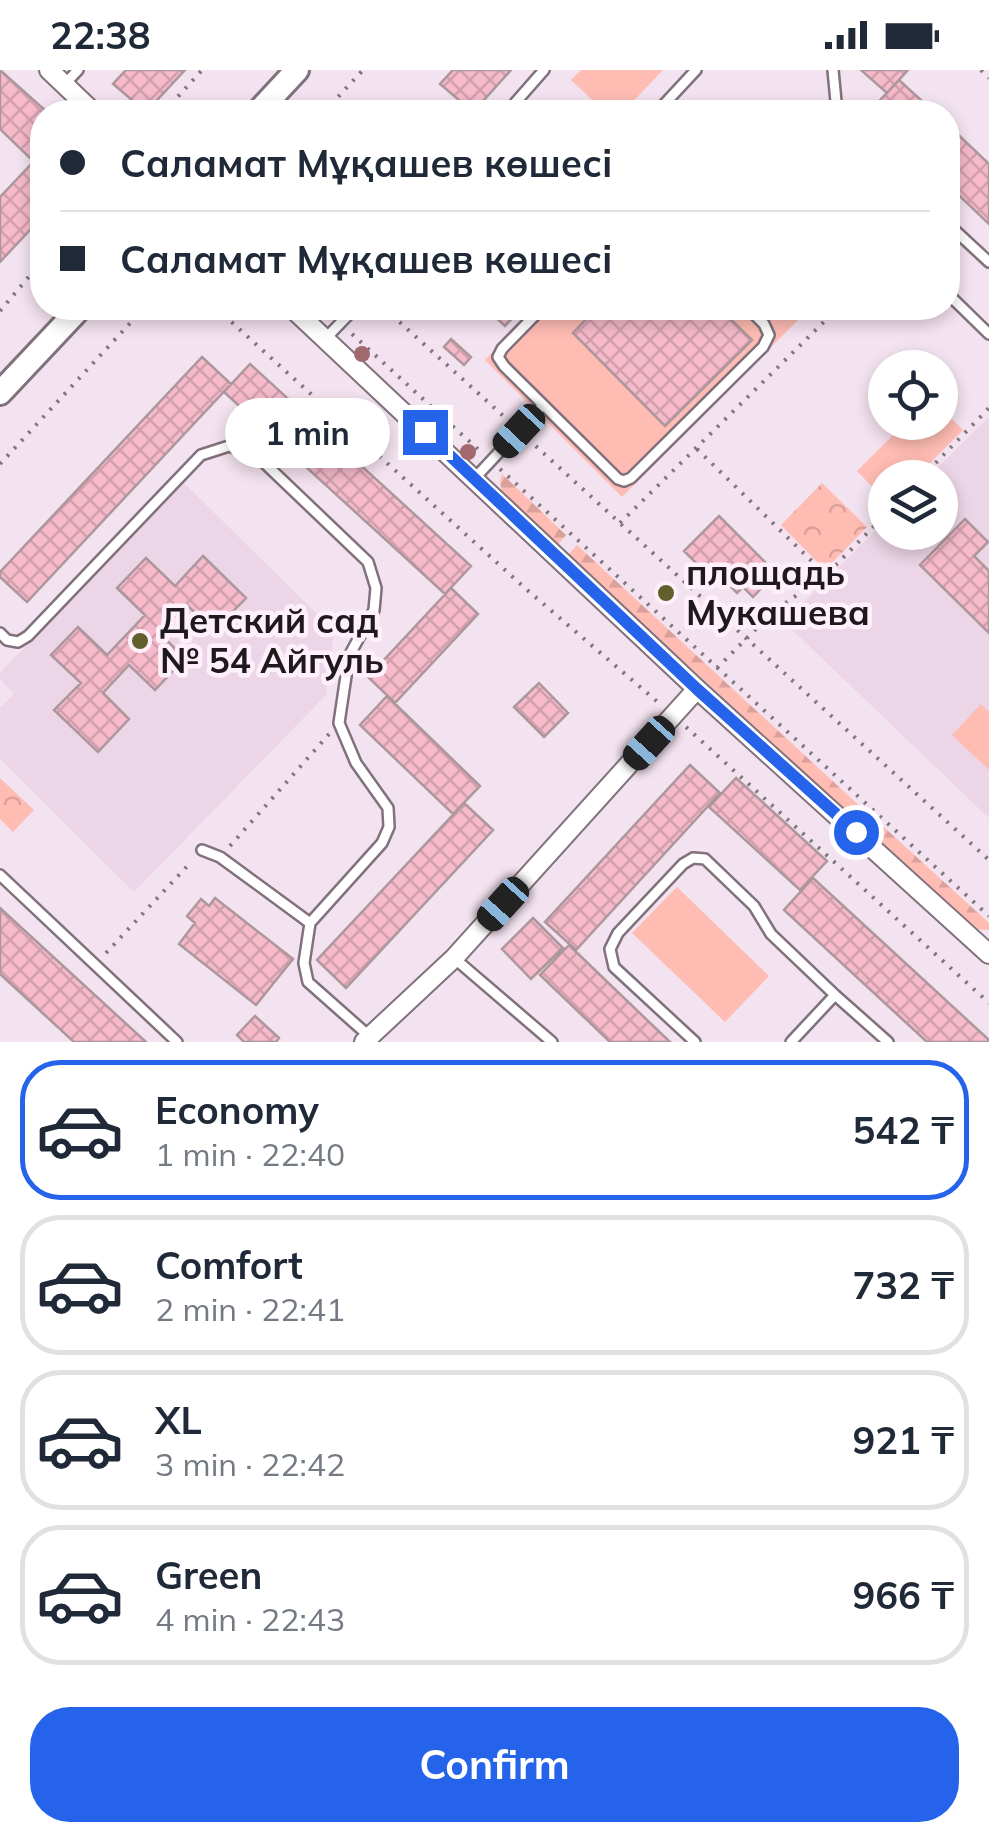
<!DOCTYPE html>
<html lang="en">
<head>
<meta charset="utf-8">
<style>
  body { margin:0; font-family:Mulish,sans-serif; background:#f6f6f7; color:#1f2937; height:100vh; display:flex; flex-direction:column; font-size:38px; white-space:nowrap }
  * { box-sizing:border-box; margin:0 }
  p { font-size:32px; color:#747a83 }
  .icon { flex:none; width:55px; height:55px; fill:none; stroke:currentColor; stroke-width:2; stroke-linecap:round; stroke-linejoin:round }
  .map { position:relative; height:972px; overflow:hidden }
  .drawer { display:flex; flex-direction:column; background:#fff; flex:1 }
  .drawer>* { flex:none }
  .top-card { position:absolute; left:30px; top:30px; width:930px; height:220px; border-radius:40px; box-shadow:0 5px 15px #0003; display:grid; align-content:center; height:220px; padding:0 30px; background:#fff }
  .controls { position:absolute; left:868px; top:280px; display:grid; gap:20px }
  .controls a { display:grid; place-items:center; width:90px; height:90px; border-radius:50%; background:#fff; box-shadow:0 5px 15px #0003; font-size:50px }
  .end { position:absolute; width:45px; height:45px; margin:-22px; border:12px solid #2563eb; background:#fff; box-shadow:0 0 0 5px #fff }
  .from { border-radius:50% }
  .bubble { position:absolute; height:70px; border-radius:35px; background:#fff; box-shadow:0 5px 15px #0003; font-size:32px; font-weight:700; line-height:70px; text-align:center }
  .car { position:absolute; width:30px; height:60px; margin:-30px -15px; border-radius:12px; box-shadow:0 0 8px 2px #0007; background:linear-gradient(#222 24%,#8ab4d8 0 40%,#222 0 76%,#8ab4d8 0 86%,#222 0) }
  .top-card b { display:flex; align-items:center; gap:35px; height:95px; font-size:38px }
  .top-card b+b { border-top:2px solid #e0e1e3 }
  .top-card i { width:25px; height:25px; background:#1f2937 }
  ul { padding:18px 0 0; list-style:none }
  li { display:flex; align-items:center; gap:30px; height:140px; margin:0 20px 15px; padding:0 10px; border:5px solid #e0e1e3; border-radius:40px }
  li div { flex:1 }
  li b { display:block; font-size:38px }
  li em { font-style:normal; font-weight:700 }
  li.active { border-color:#2563eb }
  li>.icon { width:90px; height:90px; stroke-width:1.5 }
  .cta { display:flex; gap:20px; margin-top:auto; padding:20px 30px }
  .cta a { flex:1; height:115px; border-radius:40px; background:#2563eb; color:#fff; font-size:40px; font-weight:700; line-height:115px; text-align:center }
  .status { display:flex; justify-content:space-between; align-items:center; height:70px; padding:0 50px; background:#fff; direction:ltr }
  .status svg { height:28px; fill:currentColor }
  .map>svg:first-child { display:block }
  .built { fill:#ecd5e6 }
  .grass { fill:#febcb3 }
  .forest { fill:url(#forest-firs) }
  .park { fill:url(#park-crowns) }
  .building { fill:url(#building-cross-hatch); stroke:#ac979c; stroke-width:2.5 }
  .lines { fill:none; stroke-linecap:round; stroke-linejoin:round }
  .service-casing { stroke:#80717c; stroke-width:14 }
  .minor-casing { stroke:#80717c; stroke-width:22 }
  .tertiary-casing { stroke:#80717c; stroke-width:28 }
  .path { stroke:#81767e; stroke-width:4; stroke-dasharray:2.5 8; stroke-linecap:butt }
  .service { stroke:#fff; stroke-width:9 }
  .minor { stroke:#fff; stroke-width:18 }
  .tertiary { stroke:#fff; stroke-width:22 }
  .tree { fill:#a1686e }
  .route { stroke:#2563eb; stroke-width:12 }
  .poi-dot { fill:#615f2c; stroke:#fef0fb; stroke-width:4 }
  .labels { text-anchor:middle; stroke-width:9; stroke-linejoin:round; paint-order:stroke }
  .poi-label { font-size:35px; font-weight:bold; fill:#1f191d; stroke:#fef0fb; text-anchor:start }
</style>
</head>
<body>
<div class="status"><b>22:38</b><svg viewBox="0 0 49 12"><path d="M0 12V9h3v3zM5 12V6h3v6zM10 12V3h3v9zM15 12V0h3v12zM26 1h20v11H26zM47 4h2v5h-2z"/></svg></div>
<div class="map">
<svg width="989" height="972" viewBox="0 0 989 972">
  <defs>
    <pattern id="forest-firs" width="22" height="20" patternUnits="userSpaceOnUse" patternTransform="scale(2.5)"><rect width="22" height="20" fill="#febcb3"/><path d="M5 1l3.5 6h-7zM16 11l3.5 6h-7z" fill="#d9a19a"/></pattern>
    <pattern id="park-crowns" width="20" height="18" patternUnits="userSpaceOnUse" patternTransform="scale(2.5)"><rect width="20" height="18" fill="#febcb3"/><path d="M2 6a3 3 0 1 1 6 0M12 15a3 3 0 1 1 6 0" fill="none" stroke="#d9a19a"/></pattern>
    <pattern id="building-cross-hatch" width="8" height="8" patternUnits="userSpaceOnUse" patternTransform="scale(2.5)"><rect width="8" height="8" fill="#f6baca"/><path d="M0 0l8 8M0 8l8-8" fill="none" stroke="#d29fad"/></pattern>
  </defs>
  <rect width="100%" height="100%" fill="#f3e2ef"/>
  <path class="built" d="M989,347V748L784,552L885,451V462H940V408L928,407Z
    M183,412L334,561L326,625L134,822L0,689V638L14,624L0,609V603Z"/>
  <path class="grass" d="M581,0H663L623,42H605L571,10Z
    M537,238H789L800,248L622,427L485,290Z
    M940,337L963,360L916,407L885,408V430L857,401L905,353L940,352Z
    M981,634L989,642V700L952,665Z
    M677,817L769,906L725,952L632,863Z"/>
  <path class="forest" d="M502,404L566,465L558,475L502,422L500,412Z
    M577,475L865,741L856,750L568,485Z
    M876,750L989,853V860L976,859L867,760Z"/>
  <path class="park" d="M822,413L867,457L825,500L781,455Z
    M0,708L34,740L13,762L0,749Z"/>
  <path class="building" d="M0,0L47,42H42V78L32,90L0,59Z
    M126,0H185L146,42L113,14Z
    M453,0H511L473,42L440,14Z
    M861,0H908L887,23Z
    M899,10L934,42H869Z
    M948,55L989,94V154L948,115Z
    M39,86L42,89V147L0,192V127Z
    M486,238H522L505,256Z
    M597,238H719L752,270L665,356L573,263Z
    M451,269L471,287L464,295L444,277Z
    M202,287L231,314L27,532L0,507V502Z
    M250,294L471,496L445,524L224,322Z
    M719,446L776,503L753,527L743,517L737,523L721,507L716,513L684,481Z
    M965,449L988,472L974,486L989,501V563L920,495Z
    M203,486L246,528L214,561L187,535L159,563L185,588L155,620L129,595L103,623L129,649L98,682L54,640L81,613L51,585L78,557L107,585L145,545L117,518L146,488L175,516Z
    M451,518L478,544L395,633L368,607Z
    M539,613L568,643L544,667L514,637Z
    M387,626L480,716L453,744L360,655Z
    M690,695L720,723L576,880L545,852Z
    M736,708L827,791L800,820L709,737Z
    M464,733L493,760L346,918L317,890Z
    M813,808L989,970V972H927L784,840Z
    M215,828L293,889L256,935L179,874L195,853L187,846L201,829L209,836Z
    M0,838L146,972H74L0,904Z
    M533,848L563,878L531,909L502,879Z
    M569,875L598,903L670,972H610L540,905Z
    M255,946L279,968L276,972H244L237,965Z"/>
  <g class="lines">
    <g class="service-casing">
      <path id="service" d="M833,0L837,42
        M64,15L78,0
        M515,42V33L544,0
        M657,42L696,0
        M948,154L989,192
        M948,224L989,264
        M542,238L502,279L498,287L504,296L618,409L624,411L631,408L763,277L769,265L764,254L748,238
        M326,268L355,238
        M474,409L543,335
        M0,563L7,570L18,572L28,566L201,385L229,376L256,385L368,492L376,518L374,540L349,586L339,653L356,693L388,738L389,757L382,773L310,853L304,893L308,912L369,966
        M202,780L220,787L310,853
        M0,805L177,972
        M454,888L552,972
        M835,925L888,972
        M695,972L614,897L610,879L618,863L683,794L693,788L705,789L754,836L771,864L835,925L791,972"/>
    </g>
    <g class="minor-casing">
      <path id="minor" d="M49,0L93,42
        M292,238L697,619L989,884
        M364,972L454,888L697,619"/>
    </g>
    <g class="tertiary-casing">
      <path id="tertiary" d="M258,42L297,0
        M0,323L80,238"/>
    </g>
    <path class="path" d="M981,0L989,8
      M164,42L202,0
      M324,42L363,0
      M216,238L526,519L660,634
      M384,238L510,352
      M0,241L42,191
      M352,264L482,383
      M528,369L989,790
      M697,379L826,505
      M0,394L144,238
      M500,399L989,846
      M921,408L989,338
      M620,453L838,238
      M717,598L773,542L828,503L885,445
      M686,657L989,933
      M230,776L330,663
      M106,883L192,791"/>
    <use href="#service" class="service"/>
    <use href="#minor" class="minor"/>
    <use href="#tertiary" class="tertiary"/>
  </g>
  <g class="tree">
    <circle cx="362" cy="284" r="8"/>
    <circle cx="468" cy="382" r="8"/>
  </g>
  <g class="lines">
    <path class="route" d="M425,362L697,619L856,762"/>
  </g>
  <g class="poi-dot">
    <circle cx="666" cy="523" r="10"/>
    <circle cx="140" cy="571" r="10"/>
  </g>
  <g class="labels">
    <g class="poi-label">
      <text x="686" y="515">площадь<tspan x="686" dy="40">Мукашева</tspan></text>
      <text x="160" y="563">Детский сад<tspan x="160" dy="40">№ 54 Айгуль</tspan></text>
    </g>
  </g>
</svg>
<div class="controls">
<a><svg class="icon" aria-label="locate" viewBox="0 0 24 24"><circle cx="12" cy="12" r="6"/><path d="M12 2v4M12 18v4M2 12h4M18 12h4"/></svg></a>
<a><svg class="icon" aria-label="layers" viewBox="0 0 24 24"><path d="M12 4l9 5-9 5-9-5zM3 14l9 5 9-5"/></svg></a>
</div>
<i class="end from" style="left:856px;top:762px"></i>
<i class="end" style="left:425px;top:362px"></i>
<div class="bubble" style="left:225px;top:328px;width:165px">1 min</div>
<i class="car" style="left:519px;top:361px;rotate:223deg"></i>
<i class="car" style="left:649px;top:673px;rotate:222deg"></i>
<i class="car" style="left:503px;top:834px;rotate:222deg"></i>
<div class="top-card">
<b><i class="from"></i>Саламат Мұқашев көшесі</b>
<b><i></i>Саламат Мұқашев көшесі</b>
</div>
</div>
<section class="drawer">
<ul>
<li class="active"><svg class="icon" aria-label="car" viewBox="0 0 24 24"><path d="M5 17H2v-5l4-1 3-4h7l3 4 3 1v5h-3M9 17h6M6 11h13"/><circle cx="7" cy="17" r="2"/><circle cx="17" cy="17" r="2"/></svg><div><b>Economy</b><p>1 min · 22:40</p></div><em>542 ₸</em></li>
<li><svg class="icon" aria-label="car" viewBox="0 0 24 24"><path d="M5 17H2v-5l4-1 3-4h7l3 4 3 1v5h-3M9 17h6M6 11h13"/><circle cx="7" cy="17" r="2"/><circle cx="17" cy="17" r="2"/></svg><div><b>Comfort</b><p>2 min · 22:41</p></div><em>732 ₸</em></li>
<li><svg class="icon" aria-label="car" viewBox="0 0 24 24"><path d="M5 17H2v-5l4-1 3-4h7l3 4 3 1v5h-3M9 17h6M6 11h13"/><circle cx="7" cy="17" r="2"/><circle cx="17" cy="17" r="2"/></svg><div><b>XL</b><p>3 min · 22:42</p></div><em>921 ₸</em></li>
<li><svg class="icon" aria-label="car" viewBox="0 0 24 24"><path d="M5 17H2v-5l4-1 3-4h7l3 4 3 1v5h-3M9 17h6M6 11h13"/><circle cx="7" cy="17" r="2"/><circle cx="17" cy="17" r="2"/></svg><div><b>Green</b><p>4 min · 22:43</p></div><em>966 ₸</em></li>
</ul>
<div class="cta"><a>Confirm</a></div>
</section>
</body>
</html>
